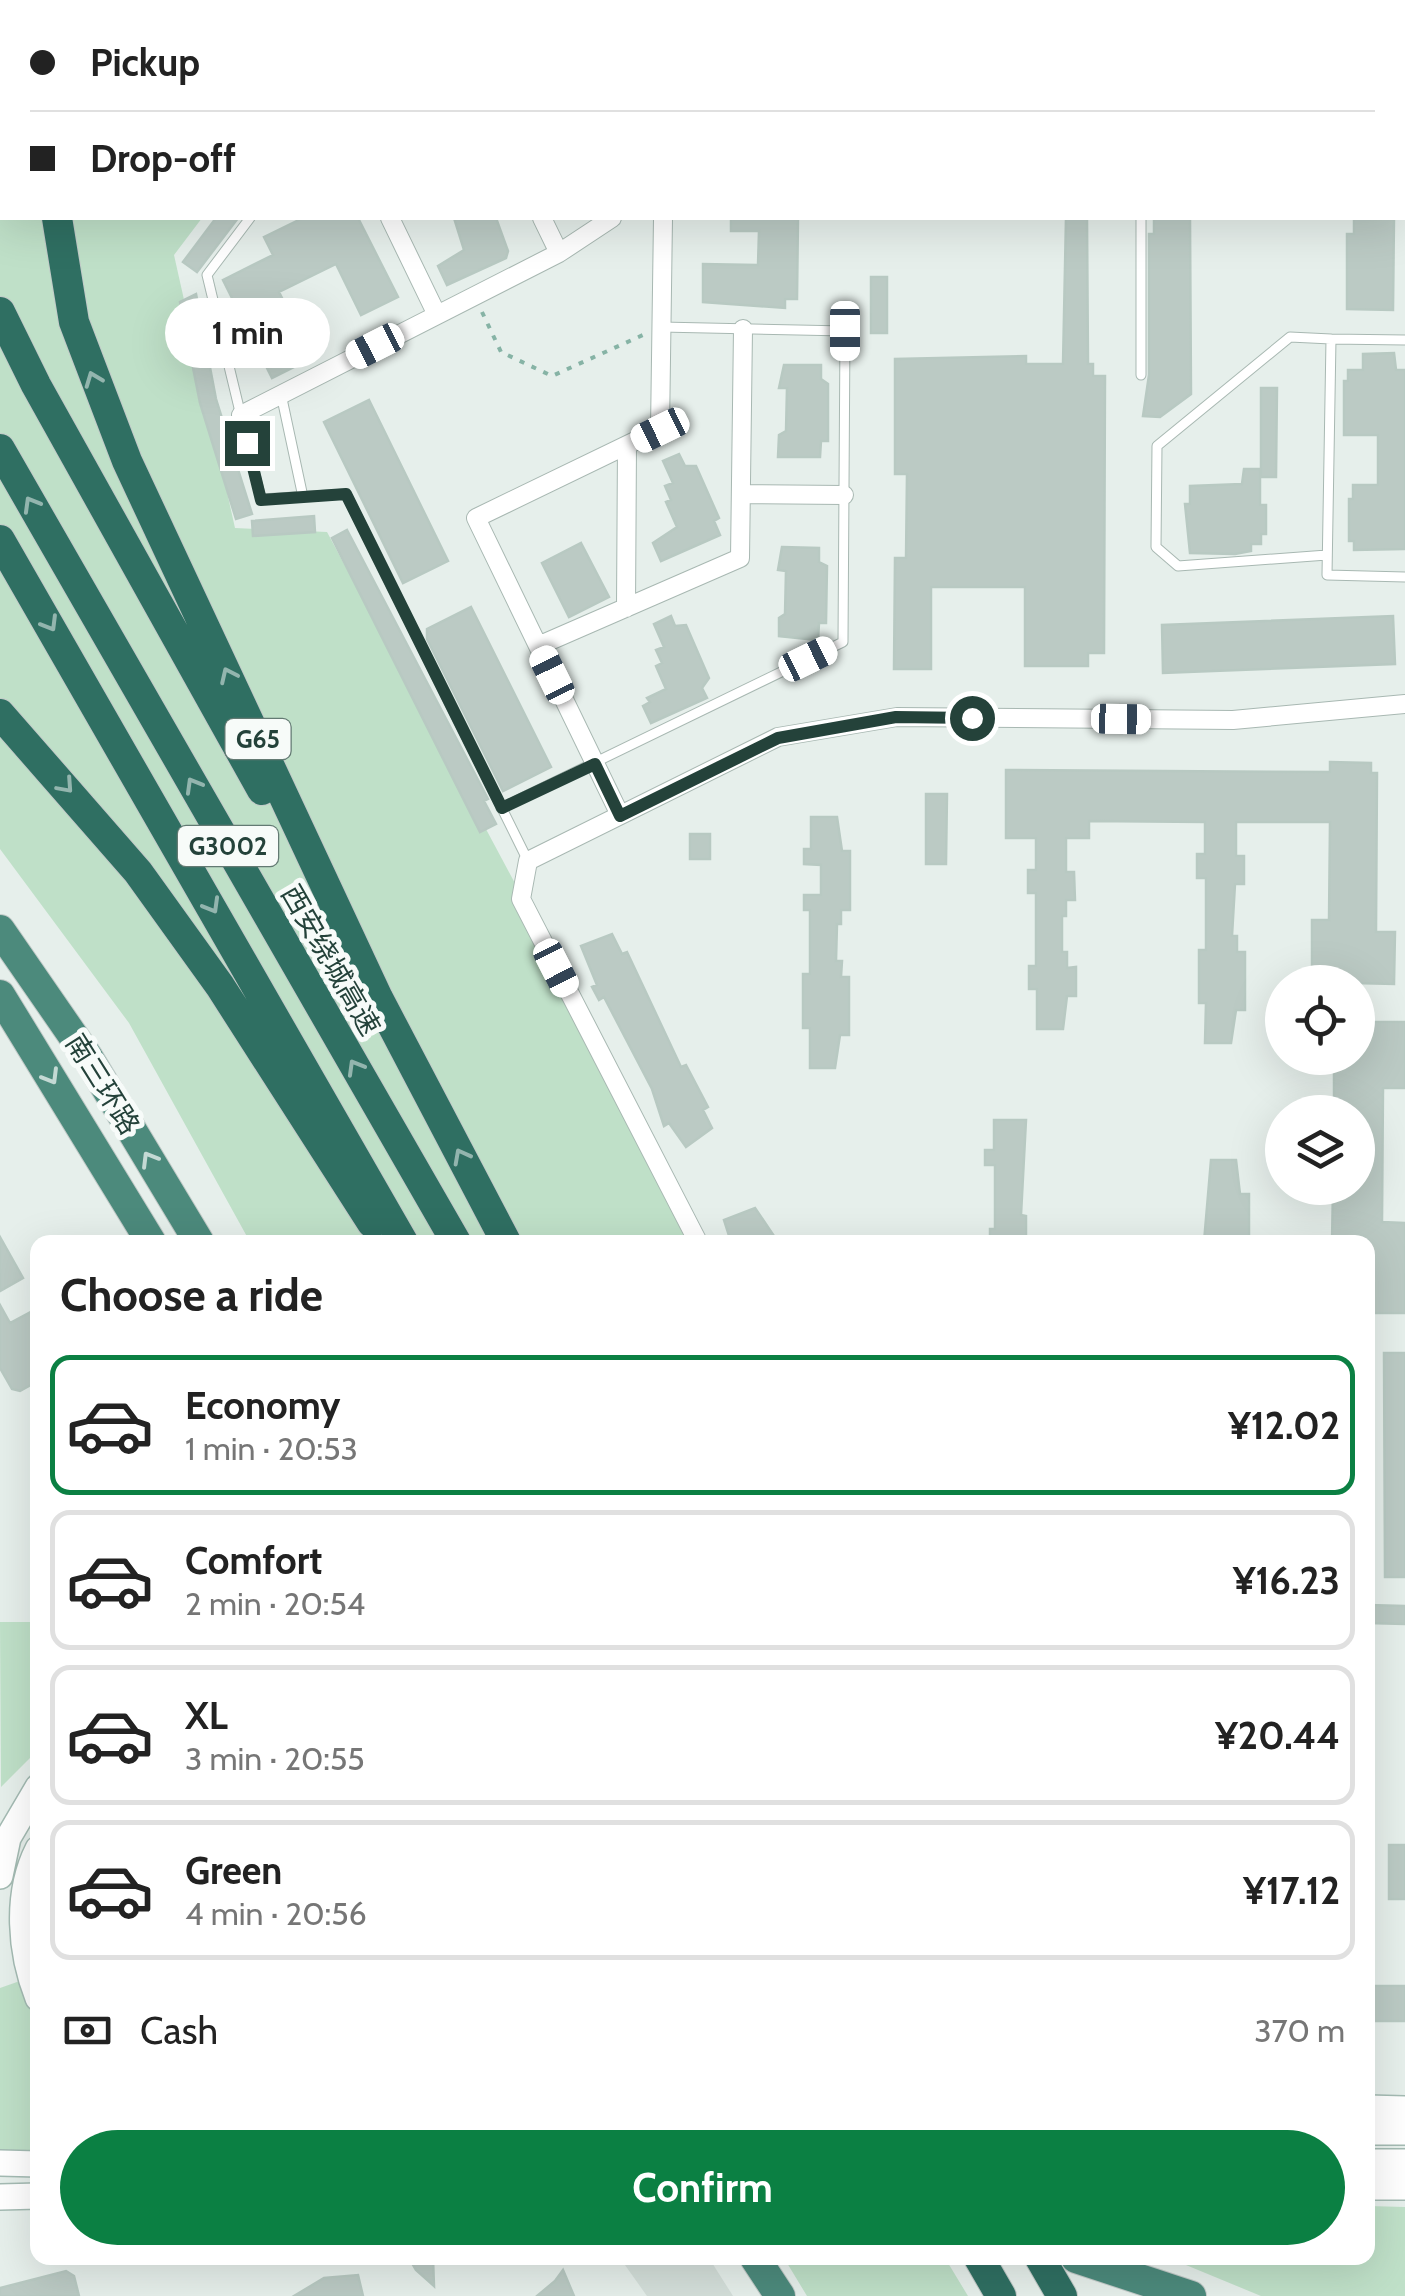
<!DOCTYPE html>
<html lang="en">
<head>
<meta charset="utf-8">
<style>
  body { margin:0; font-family:Cabin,"Noto Sans SC",sans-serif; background:#f6f6f6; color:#222; height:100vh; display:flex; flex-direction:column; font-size:38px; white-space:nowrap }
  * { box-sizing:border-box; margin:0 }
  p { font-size:32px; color:#767676 }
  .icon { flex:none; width:55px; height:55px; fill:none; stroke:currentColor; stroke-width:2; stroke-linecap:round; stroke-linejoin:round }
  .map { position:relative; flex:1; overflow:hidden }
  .sheet { position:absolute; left:30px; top:1235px; width:1345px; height:1030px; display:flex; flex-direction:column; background:#fff; border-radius:20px; box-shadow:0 10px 40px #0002 }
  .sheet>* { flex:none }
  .top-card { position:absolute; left:0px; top:0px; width:1405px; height:220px; box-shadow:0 10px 40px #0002; display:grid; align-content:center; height:220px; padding:0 30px; background:#fff }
  .controls { position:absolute; left:1265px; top:965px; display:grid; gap:20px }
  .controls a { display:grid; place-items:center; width:110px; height:110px; border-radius:50%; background:#fff; box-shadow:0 10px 40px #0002; font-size:50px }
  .end { position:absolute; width:45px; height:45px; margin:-22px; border:12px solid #24423a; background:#fff; box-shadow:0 0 0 5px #fff }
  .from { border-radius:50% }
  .bubble { position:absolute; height:70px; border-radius:35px; background:#fff; box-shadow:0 10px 40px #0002; font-size:32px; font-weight:700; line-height:70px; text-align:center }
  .car { position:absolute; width:30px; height:60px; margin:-30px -15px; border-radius:12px; box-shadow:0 0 8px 2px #0007; background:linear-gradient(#fff 24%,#345 0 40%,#fff 0 76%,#345 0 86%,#fff 0) }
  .top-card b { display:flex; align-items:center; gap:35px; height:95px; font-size:38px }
  .top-card b+b { border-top:2px solid #e0e0e0 }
  .top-card i { width:25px; height:25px; background:#222 }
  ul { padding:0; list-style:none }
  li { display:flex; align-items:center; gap:30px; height:140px; margin:0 20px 15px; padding:0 10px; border:5px solid #e0e0e0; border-radius:20px }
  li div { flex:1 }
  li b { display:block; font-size:38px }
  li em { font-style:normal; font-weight:700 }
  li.current { border-color:#0b8043 }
  li>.icon { width:90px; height:90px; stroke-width:1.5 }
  h2 { padding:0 30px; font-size:45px; line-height:120px }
  .pay { display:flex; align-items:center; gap:25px; height:110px; padding:0 30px; font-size:38px }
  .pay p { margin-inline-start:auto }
  .primary-button { display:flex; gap:20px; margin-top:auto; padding:20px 30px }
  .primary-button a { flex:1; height:115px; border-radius:60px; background:#0b8043; color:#fff; font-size:40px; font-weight:700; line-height:115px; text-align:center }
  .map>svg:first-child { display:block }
  .built { fill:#d4dfda }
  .green { fill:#bfe0c8 }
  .building { fill:#bbcac4; stroke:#b8c9c2; stroke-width:2.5 }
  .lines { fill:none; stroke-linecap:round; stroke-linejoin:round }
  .service-casing { stroke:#a8b8b2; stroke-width:11 }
  .minor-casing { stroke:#a8b8b2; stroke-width:20 }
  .secondary-casing { stroke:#a4bbb3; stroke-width:28 }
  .trunk-casing { stroke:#c2cac8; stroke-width:32 }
  .motorway-casing { stroke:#c2cac8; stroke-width:32 }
  .path { stroke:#86b3a5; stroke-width:4; stroke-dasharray:5 8; stroke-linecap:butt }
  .service { stroke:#fff; stroke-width:9 }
  .minor { stroke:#fff; stroke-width:18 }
  .secondary { stroke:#fff; stroke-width:25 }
  .trunk { stroke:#4c8a7c; stroke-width:30 }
  .motorway { stroke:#2f6f62; stroke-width:30 }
  .oneway { stroke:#93b5ae }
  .oneway2 { stroke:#c4d9d4 }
  .route { stroke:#24423a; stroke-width:12 }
  .labels { text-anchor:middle; stroke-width:10; stroke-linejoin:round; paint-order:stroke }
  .shield { fill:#f7fbf9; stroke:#637a73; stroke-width:2.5 }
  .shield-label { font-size:25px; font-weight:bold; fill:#24423a }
  .street-label { font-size:28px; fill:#24423a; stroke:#f7fbf9 }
</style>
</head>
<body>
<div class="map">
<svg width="1405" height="2296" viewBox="0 0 1405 2296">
  <rect width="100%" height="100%" fill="#e6efeb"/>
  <path class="built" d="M620,2258H709L733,2296H647Z"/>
  <path class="green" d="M0,0H364L2,2V218H202L174,255L235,528L327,532L707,1242H250L129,1023L0,849Z
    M0,1622H38V1713L33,1714L32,1756L1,1787Z
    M37,1975V2152L0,2153V1988Z
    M1368,2206L1405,2207V2296H1261L1169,2258H1368Z
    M784,2258H945L968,2296H807Z"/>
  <path class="building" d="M216,218H238L197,272L183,262Z
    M303,218H358L398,297L361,315L336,264L279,292L312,358L272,378L223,280L273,255L264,237Z
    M454,218H496L508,251L506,258L447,285L438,266L464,250Z
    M731,218H798L797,299H785V308L703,302V264L758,265L759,231H731Z
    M1066,218H1087L1088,364H1093V376H1105L1104,653H1088V666H1025V587H931V669H894L895,558H906L907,474H895V359L1026,356V364H1063Z
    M1154,218H1190L1191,394L1160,417L1143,416L1149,375V234H1154Z
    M1354,218H1394L1393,310L1347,309V234H1354Z
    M871,277H887V333H871Z
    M196,294L216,399L252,514L236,519L200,403L180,302Z
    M1394,353L1396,370H1405V549L1354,550V541H1349V499H1353V485H1378V435H1344V381H1348V370H1363V354Z
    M784,365H821V379L828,384V441H821L820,457H778L779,435L786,431L787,388H779Z
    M1261,388H1277L1276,477H1261Z
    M369,400L448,561L403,583L324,422Z
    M679,454L685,466H696L719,518L714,521L720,535L661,561L653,543L677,527L666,502L671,500L665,486L673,483L663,461Z
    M1244,469H1260V505H1266V534H1261V544H1251V551L1235,554L1190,553L1185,504H1190V486L1242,484Z
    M314,516L315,532L253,536L252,521Z
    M347,530L488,799L484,801L496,824L480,832L332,538Z
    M581,543L609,597L569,617L542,563Z
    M782,547L819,548V562L827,566L826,623H819L818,640L779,636V618L785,614L786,571L778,570Z
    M471,607L551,767L503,791L427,639V629Z
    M671,616L675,626L686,625L709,678L702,688L707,698L651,723L643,706L650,702L647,698L666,689L656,666L662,663L656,650L664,647L654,624Z
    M1393,616L1395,664L1163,673L1162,625Z
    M1330,762L1371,763V773H1377L1376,932H1395L1394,984L1312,982V920H1329L1330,822H1236V856H1244V884H1235L1232,936H1237V952H1245V1010H1236L1231,1043H1205L1206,1003H1199V950H1206V878H1197V854H1205V822L1089,821V838H1066V872H1074L1075,900H1066V916H1062V952H1067V968L1076,967V996H1067L1063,1029H1037V989H1029V966H1036V893H1028V870H1036V838H1006V770L1330,772Z
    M926,794H947L946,864H926Z
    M811,817H837L842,851H850V910H841V924H837L836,961H842L841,977H849V1035H840L835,1068H810V1028H803V974H810V910H804V895H821V865L804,864V849H811Z
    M690,834H710V859H690Z
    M612,934L622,954L627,952L681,1067L686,1065L708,1107L703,1110L712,1128L686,1147L669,1123L664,1126L652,1089L604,997L599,1000L592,987L597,985L581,946Z
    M1361,1022H1405V1088H1383L1382,1222L1405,1223V1313H1368V1242H1332L1333,1188H1358V1112H1334V1058H1358Z
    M994,1120H1026L1021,1215L1026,1216V1242H990V1229H995V1165H985V1150H994Z
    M1211,1160H1236L1240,1194H1249V1242H1204Z
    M755,1208L778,1242H731L724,1220Z
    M0,1237L23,1278L0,1291Z
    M0,1305L10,1323L38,1308V1358L32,1361L38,1381L20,1391L12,1389L0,1368Z
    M1384,1353H1405V1577H1385Z
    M1368,1605L1405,1606V1624L1368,1623Z
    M1389,1845H1405V1899H1389Z
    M1368,1986H1405V2021H1368Z
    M409,2258H433L434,2286L416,2270Z
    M563,2270L574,2296H537L555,2281Z
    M66,2271L74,2276L79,2296H0V2288Z
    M358,2275L363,2296H294L324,2278Z"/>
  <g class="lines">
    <g class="service-casing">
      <path id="service" d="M411,2L412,0
        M1402,175H1405
        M250,218L207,275L261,499L346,494L528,861
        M1405,340L1331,339L1327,575L1405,577
        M1141,375V218
        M281,394L303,497
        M1327,555L1178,566L1156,547L1157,446L1290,337L1331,339
        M501,808L843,642L845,331L661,327"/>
    </g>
    <g class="minor-casing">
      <path id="minor" d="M639,0L640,2
        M1086,0V2
        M721,2L724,0
        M1402,112H1405
        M390,218L437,315
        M542,218L559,253
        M241,415L559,253L612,218
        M741,494L844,495
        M626,608L627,445
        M538,646L740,558L743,329
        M620,815L476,518L660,429L663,218
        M698,1242L521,899L528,861L778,737L897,717L1233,720L1405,704"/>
    </g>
    <g class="secondary-casing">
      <path id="secondary" d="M38,1849C15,1894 20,1953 38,1998
        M0,1876L8,1838L38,1787
        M1368,2108L1405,2109
        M1368,2132H1405
        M1368,2162H1405
        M0,2163L38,2164
        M1368,2187H1405
        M0,2197L38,2196"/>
    </g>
    <g class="trunk-casing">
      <path id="trunk" d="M0,930L87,1056L199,1242
        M0,995L151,1242
        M755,2258L780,2296
        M1076,2258L1191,2296"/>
    </g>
    <g class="motorway-casing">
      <path id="motorway" d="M32,2L33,0
        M85,2L86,0
        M0,58L2,55
        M57,218L74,322L127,461L378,998L506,1242
        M0,312L36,385L262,790
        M0,449L456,1242
        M0,540L403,1242
        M0,714L138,872L220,986L372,1223
        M979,2258L1001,2296
        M1040,2258L1062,2296"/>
    </g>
    <path class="path" d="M482,312L501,352L552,376L643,335"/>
    <use href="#service" class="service"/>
    <use href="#minor" class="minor"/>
    <use href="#secondary" class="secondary"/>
    <use href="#trunk" class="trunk"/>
    <use href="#motorway" class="motorway"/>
  </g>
  <defs><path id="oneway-chevron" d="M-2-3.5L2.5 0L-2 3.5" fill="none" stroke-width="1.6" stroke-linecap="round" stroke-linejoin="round" transform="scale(2.5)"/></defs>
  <g class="oneway">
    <use href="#oneway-chevron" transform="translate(93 379) rotate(-111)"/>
    <use href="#oneway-chevron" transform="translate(31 504) rotate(-120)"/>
    <use href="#oneway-chevron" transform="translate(50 624) rotate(59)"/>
    <use href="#oneway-chevron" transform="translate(228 675) rotate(-115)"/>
    <use href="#oneway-chevron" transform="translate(193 785) rotate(-120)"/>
    <use href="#oneway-chevron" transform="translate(66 786) rotate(48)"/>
    <use href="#oneway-chevron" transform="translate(212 906) rotate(60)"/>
    <use href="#oneway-chevron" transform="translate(355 1067) rotate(-120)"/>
    <use href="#oneway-chevron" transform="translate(461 1156) rotate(-118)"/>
  </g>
  <g class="oneway2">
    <use href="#oneway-chevron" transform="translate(51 1077) rotate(59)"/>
    <use href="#oneway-chevron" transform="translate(149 1159) rotate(-121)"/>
  </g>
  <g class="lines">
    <path class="route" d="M247,443L261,500L346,494L502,808L595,764L620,816L778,738L896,717L972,718"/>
  </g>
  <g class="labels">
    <g class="shield">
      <rect x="225.5" y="719" width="65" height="40" rx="8"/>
      <rect x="178" y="826" width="100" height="40" rx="8"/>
    </g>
    <g class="shield-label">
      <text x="258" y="748">G65</text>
      <text x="228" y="855">G3002</text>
    </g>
    <g class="street-label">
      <text transform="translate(331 960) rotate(60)" y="10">西安绕城高速</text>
      <text transform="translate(103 1084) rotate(58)" y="10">南三环路</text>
    </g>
  </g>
</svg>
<div class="controls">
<a><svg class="icon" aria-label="locate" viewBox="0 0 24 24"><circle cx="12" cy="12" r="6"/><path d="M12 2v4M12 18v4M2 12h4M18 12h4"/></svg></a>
<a><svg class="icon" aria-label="layers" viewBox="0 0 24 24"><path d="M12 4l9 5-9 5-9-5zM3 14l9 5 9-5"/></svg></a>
</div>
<i class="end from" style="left:972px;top:718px"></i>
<i class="end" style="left:247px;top:443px"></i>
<div class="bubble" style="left:165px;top:298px;width:165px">1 min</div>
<i class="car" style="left:845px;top:331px;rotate:180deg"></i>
<i class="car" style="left:375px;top:346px;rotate:243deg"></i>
<i class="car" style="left:660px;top:430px;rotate:244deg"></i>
<i class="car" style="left:808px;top:659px;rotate:64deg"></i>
<i class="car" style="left:552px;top:675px;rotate:334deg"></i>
<i class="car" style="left:1121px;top:719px;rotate:91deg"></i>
<i class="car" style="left:556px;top:968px;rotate:153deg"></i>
<div class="top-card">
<b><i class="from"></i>Pickup</b>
<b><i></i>Drop-off</b>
</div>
<section class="sheet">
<h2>Choose a ride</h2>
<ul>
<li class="current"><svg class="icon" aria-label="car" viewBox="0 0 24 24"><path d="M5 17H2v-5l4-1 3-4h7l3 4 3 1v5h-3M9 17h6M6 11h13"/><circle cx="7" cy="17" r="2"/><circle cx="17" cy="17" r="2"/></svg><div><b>Economy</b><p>1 min · 20:53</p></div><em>¥12.02</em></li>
<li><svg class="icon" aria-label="car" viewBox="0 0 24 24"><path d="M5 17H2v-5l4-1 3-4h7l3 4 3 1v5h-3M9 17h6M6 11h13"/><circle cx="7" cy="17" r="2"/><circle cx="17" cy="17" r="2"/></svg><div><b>Comfort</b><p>2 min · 20:54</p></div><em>¥16.23</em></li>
<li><svg class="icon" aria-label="car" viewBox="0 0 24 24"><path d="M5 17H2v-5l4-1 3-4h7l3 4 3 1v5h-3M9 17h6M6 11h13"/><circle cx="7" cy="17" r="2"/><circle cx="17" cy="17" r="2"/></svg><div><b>XL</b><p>3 min · 20:55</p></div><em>¥20.44</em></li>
<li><svg class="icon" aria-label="car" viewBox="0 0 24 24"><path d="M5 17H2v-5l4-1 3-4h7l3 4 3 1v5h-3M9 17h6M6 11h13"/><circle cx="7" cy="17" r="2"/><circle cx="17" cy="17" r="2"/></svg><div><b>Green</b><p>4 min · 20:56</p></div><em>¥17.12</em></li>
</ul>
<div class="pay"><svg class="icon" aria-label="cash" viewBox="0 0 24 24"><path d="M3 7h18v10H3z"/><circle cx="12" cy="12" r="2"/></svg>Cash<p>370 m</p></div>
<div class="primary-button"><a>Confirm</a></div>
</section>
</div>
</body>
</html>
